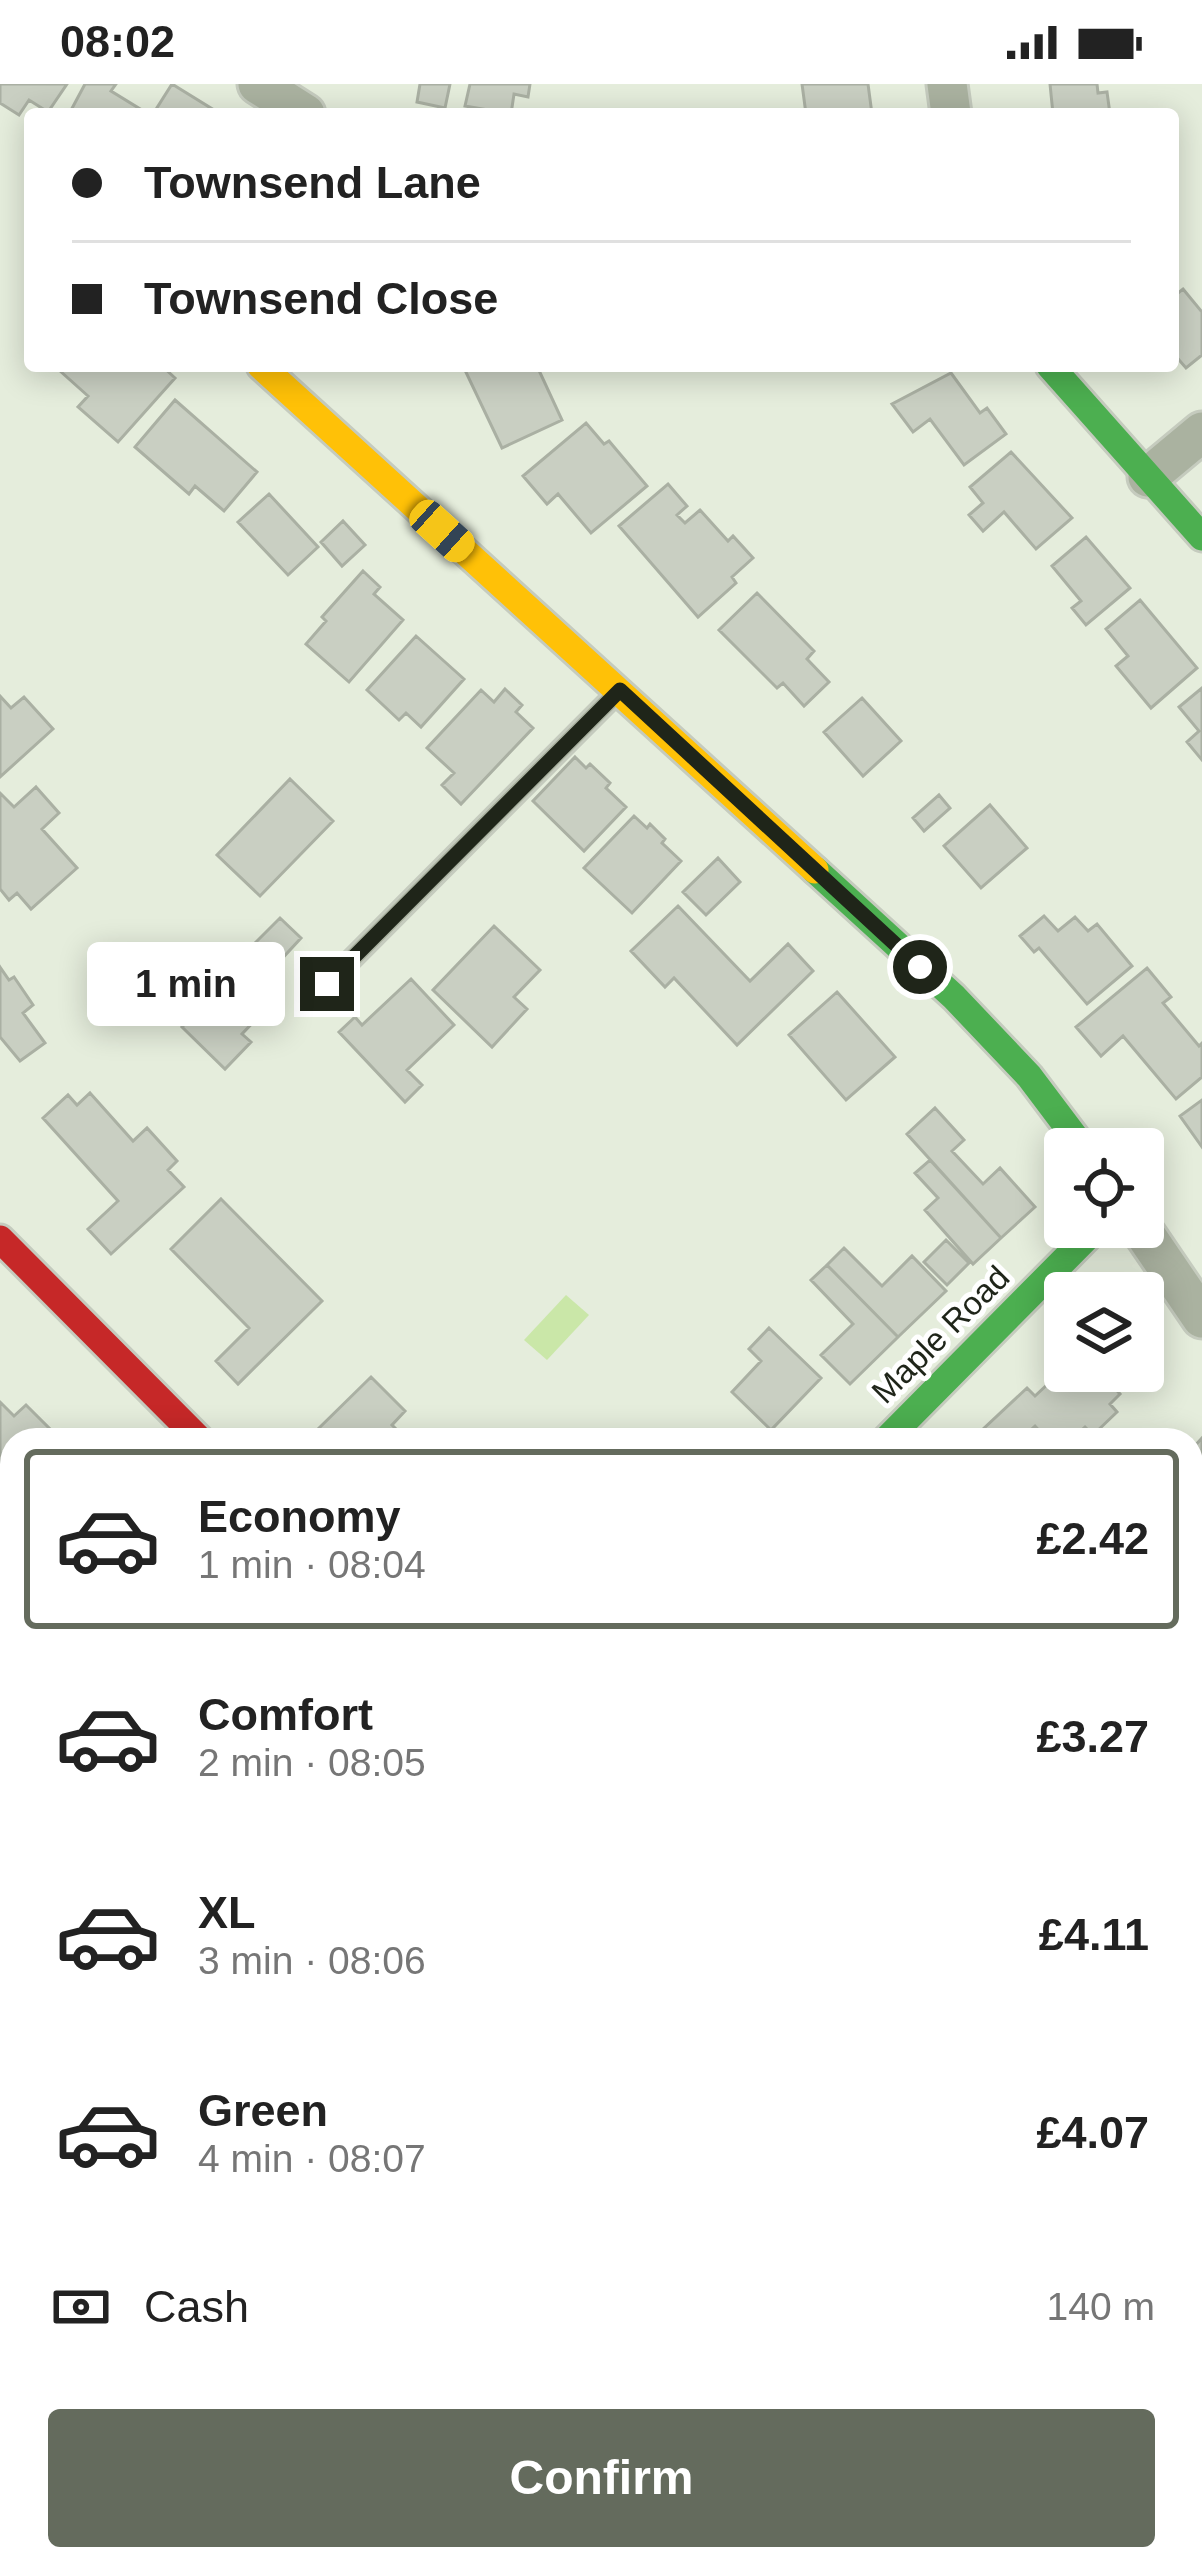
<!DOCTYPE html>
<html lang="en">
<head>
<meta charset="utf-8">
<style>
  body { margin:0; font-family:Arial,sans-serif; background:#f2f2f2; color:#222; height:100vh; display:flex; flex-direction:column; font-size:45px; white-space:nowrap }
  * { box-sizing:border-box; margin:0 }
  p { font-size:39px; color:#767676 }
  .icon { flex:none; width:66px; height:66px; fill:none; stroke:currentColor; stroke-width:2; stroke-linecap:round; stroke-linejoin:round }
  .map { position:relative; flex:1; overflow:hidden }
  .drawer { position:absolute; left:0px; top:1344px; width:1203px; height:1143px; display:flex; flex-direction:column; background:#fff; border-radius:36px 36px 0 0; box-shadow:0 6px 30px #0003 }
  .drawer>* { flex:none }
  .hud { position:absolute; left:24px; top:24px; width:1155px; height:264px; border-radius:12px; box-shadow:0 6px 30px #0003; display:grid; align-content:center; height:264px; padding:0 48px; background:#fff }
  .controls { position:absolute; left:1044px; top:1044px; display:grid; gap:24px }
  .controls a { display:grid; place-items:center; width:120px; height:120px; border-radius:12px; background:#fff; box-shadow:0 6px 30px #0003; font-size:60px }
  .end { position:absolute; width:54px; height:54px; margin:-27px; border:15px solid #1f2519; background:#fff; box-shadow:0 0 0 6px #fff }
  .from { border-radius:50% }
  .bubble { position:absolute; height:84px; border-radius:12px; background:#fff; box-shadow:0 6px 30px #0003; font-size:39px; font-weight:800; line-height:84px; text-align:center }
  .car { position:absolute; width:36px; height:72px; margin:-36px -18px; border-radius:15px; box-shadow:0 0 9px 3px #0007; background:linear-gradient(#f5c518 24%,#345 0 40%,#f5c518 0 76%,#345 0 86%,#f5c518 0) }
  .hud b { display:flex; align-items:center; gap:42px; height:114px; font-size:45px }
  .hud b+b { border-top:3px solid #e0e0e0 }
  .hud i { width:30px; height:30px; background:#222 }
  ul { padding:21px 0 0; list-style:none }
  li { display:flex; align-items:center; gap:36px; height:180px; margin:0 24px 18px; padding:0 24px; border:6px solid transparent; border-radius:12px }
  li div { flex:1 }
  li b { display:block; font-size:45px }
  li em { font-style:normal; font-weight:800 }
  li.selected { border-color:#646b5d }
  li>.icon { width:108px; height:108px; stroke-width:1.5 }
  .pay { display:flex; align-items:center; gap:30px; height:132px; padding:0 48px; font-size:45px }
  .pay p { margin-inline-start:auto }
  .button { display:flex; gap:24px; margin-top:auto; padding:24px 48px }
  .button a { flex:1; height:138px; border-radius:12px; background:#646b5d; color:#fff; font-size:48px; font-weight:800; line-height:138px; text-align:center }
  .status { display:flex; justify-content:space-between; align-items:center; height:84px; padding:0 60px; background:#fff; direction:ltr }
  .status svg { height:33px; fill:currentColor }
  .map>svg:first-child { display:block }
  .water { fill:#cae7a8 }
  .building { fill:#c9cfc2; stroke:#aab0a3; stroke-width:3 }
  .lines { fill:none; stroke-linecap:round; stroke-linejoin:round }
  .lane-casing { stroke:#c5cbbe; stroke-width:24 }
  .street-casing { stroke:#c5cbbe; stroke-width:45 }
  .fast-casing { stroke:#c5cbbe; stroke-width:33 }
  .slow-casing { stroke:#c5cbbe; stroke-width:33 }
  .jam-casing { stroke:#c5cbbe; stroke-width:33 }
  .lane { stroke:#aab2a0; stroke-width:18 }
  .street { stroke:#aab2a0; stroke-width:39 }
  .fast { stroke:#4caf50; stroke-width:27 }
  .slow { stroke:#ffc107; stroke-width:27 }
  .jam { stroke:#c62828; stroke-width:27 }
  .route { stroke:#1f2519; stroke-width:15 }
  .labels { text-anchor:middle; stroke-width:10; stroke-linejoin:round; paint-order:stroke }
  .street-label { font-size:33px; fill:#1f2519; stroke:#fff }
</style>
</head>
<body>
<div class="status"><b>08:02</b><svg viewBox="0 0 49 12"><path d="M0 12V9h3v3zM5 12V6h3v6zM10 12V3h3v9zM15 12V0h3v12zM26 1h20v11H26zM47 4h2v5h-2z"/></svg></div>
<div class="map">
<svg width="1202" height="2486" viewBox="0 0 1202 2486">
  <rect width="100%" height="100%" fill="#e5eddc"/>
  <path class="water" d="M566,1211L589,1231L547,1276L524,1256Z"/>
  <path class="building" d="M0,0H67L48,28L29,16L19,31L0,19Z
    M85,0H116L111,7L145,28L69,30Z
    M172,0L214,26L211,30H153Z
    M420,0H450L445,24L417,18Z
    M470,0H530L528,13L514,10L511,30L465,22Z
    M802,0H868L872,30H806Z
    M1050,0H1097L1098,9L1107,8L1110,30H1053Z
    M1183,205L1202,228V271L1186,284L1173,269V213Z
    M63,282H162L175,294L118,358L78,323L88,312L59,286Z
    M463,282H537L562,336L502,364Z
    M951,289L980,329L987,324L1006,350L964,381L930,335L913,348L892,320Z
    M175,316L257,388L224,427L195,402L189,410L135,363Z
    M586,339L604,360L609,357L647,402L591,449L558,410L547,420L523,392Z
    M1011,368L1072,434L1036,465L1004,428L983,447L969,431L983,419L970,403Z
    M668,400L687,422L677,431L685,439L700,426L728,457L733,452L753,474L732,493L736,499L698,533L619,442Z
    M269,410L318,463L288,491L238,438Z
    M343,437L365,461L342,482L321,458Z
    M1086,453L1130,504L1086,541L1072,524L1081,517L1052,482Z
    M363,487L380,503L374,510L403,536L349,598L306,560L326,537L322,533Z
    M757,509L814,567L807,575L829,598L804,622L783,599L777,604L719,546Z
    M1140,516L1197,584L1151,624L1116,582L1128,572L1106,545Z
    M416,552L464,595L421,643L406,629L399,636L367,606Z
    M1202,604V676L1187,658L1199,647L1179,623Z
    M505,605L522,621L516,628L533,644L461,720L442,701L454,689L427,664L481,606L494,618Z
    M0,612L11,624L24,613L53,645L0,693Z
    M862,614L901,657L863,692L824,648Z
    M575,673L586,684L590,680L610,699L606,704L626,723L584,767L533,717Z
    M290,695L333,737L260,812L217,771Z
    M36,703L59,729L42,745L77,784L31,825L17,809L9,816L0,805V709L14,723Z
    M939,711L950,724L924,747L913,734Z
    M990,721L1027,764L981,804L944,762Z
    M634,732L647,744L650,740L665,755L662,759L681,777L632,829L584,784Z
    M718,774L740,798L706,831L683,808Z
    M678,822L750,897L788,860L813,887L737,961L674,894L665,903L631,867Z
    M1044,832L1058,847L1075,833L1088,847L1097,840L1132,882L1087,920L1039,864L1034,868L1020,852Z
    M280,834L301,854L277,880L255,859Z
    M494,842L540,886L514,913L527,925L492,963L433,906Z
    M242,878L278,912L242,950L251,958L225,985L182,943L199,925L186,913L209,889L221,900Z
    M0,883L9,896L14,893L33,921L23,929L45,959L20,977L0,953Z
    M1147,884L1171,913L1163,919L1199,962L1202,959V993L1176,1015L1123,952L1101,972L1076,943Z
    M411,895L454,941L407,986L422,1001L405,1018L339,948L355,933L362,941Z
    M837,908L895,973L846,1016L789,951Z
    M90,1009L133,1057L147,1044L177,1077L168,1086L184,1103L111,1170L88,1145L118,1117L43,1034L68,1011L77,1021Z
    M1202,1016V1063L1180,1032Z
    M935,1024L964,1056L952,1067L983,1100L1000,1084L1035,1123L1001,1154L907,1050Z
    M930,1076L1001,1154L973,1180L925,1126L938,1114L915,1089Z
    M221,1115L322,1217L238,1300L216,1277L249,1244L171,1165Z
    M946,1156L969,1179L947,1201L924,1178Z
    M844,1164L882,1202L912,1172L946,1207L898,1253L827,1181Z
    M827,1181L898,1253L850,1300L821,1271L853,1240L811,1196Z
    M769,1244L821,1294L771,1346L732,1308L761,1277L749,1265Z
    M1065,1284V1287L1083,1291L1099,1287L1120,1310L1110,1320L1117,1328L1093,1351L1085,1343L1071,1356H1048L1035,1342L1020,1356H990L981,1347L1027,1304L1035,1312Z
    M371,1293L405,1327L392,1341L407,1356H323L315,1348Z
    M0,1318L14,1332L26,1321L51,1346L40,1356H12V1383L0,1395Z
    M1202,1354V1414L1191,1404V1366Z
    M1202,1421V1471L1191,1460V1432Z
    M1191,1758L1202,1768V1827L1191,1817Z
    M1191,2294L1202,2305V2371L1191,2382Z
    M0,2374L12,2377V2462L0,2459Z
    M588,2475H639L644,2480L638,2486H578Z
    M843,2475H873L883,2485L848,2486L840,2478Z
    M882,2475H918L929,2486H893Z
    M982,2475H1006L1017,2486H971Z"/>
  <g class="lines">
    <g class="lane-casing">
      <path id="lane" d="M327,900L616,610"/>
    </g>
    <g class="street-casing">
      <path id="street" d="M258,0L305,30
        M947,0L951,30
        M1148,393L1202,348
        M1140,1143L1202,1234
        M1191,1611L1202,1599
        M0,2138L12,2150
        M0,2235L12,2223
        M326,2475L337,2486
        M462,2486L474,2475
        M1191,2486L1202,2475"/>
    </g>
    <g class="fast-casing">
      <path id="fast" d="M1050,282L1202,453
        M815,786L954,913L1029,992L1084,1065
        M886,1356L1097,1143"/>
    </g>
    <g class="slow-casing">
      <path id="slow" d="M261,282L815,786"/>
    </g>
    <g class="jam-casing">
      <path id="jam" d="M0,1155L200,1356"/>
    </g>
    <use href="#lane" class="lane"/>
    <use href="#street" class="street"/>
    <use href="#fast" class="fast"/>
    <use href="#slow" class="slow"/>
    <use href="#jam" class="jam"/>
  </g>
  <g class="lines">
    <path class="route" d="M327,900L620,606L920,883"/>
  </g>
  <g class="labels">
    <g class="street-label">
      <text transform="translate(940 1250) rotate(-45)" y="12">Maple Road</text>
    </g>
  </g>
</svg>
<div class="controls">
<a><svg class="icon" aria-label="locate" viewBox="0 0 24 24"><circle cx="12" cy="12" r="6"/><path d="M12 2v4M12 18v4M2 12h4M18 12h4"/></svg></a>
<a><svg class="icon" aria-label="layers" viewBox="0 0 24 24"><path d="M12 4l9 5-9 5-9-5zM3 14l9 5 9-5"/></svg></a>
</div>
<i class="end from" style="left:920px;top:883px"></i>
<i class="end" style="left:327px;top:900px"></i>
<div class="bubble" style="left:87px;top:858px;width:198px">1 min</div>
<i class="car" style="left:442px;top:447px;rotate:132deg"></i>
<div class="hud">
<b><i class="from"></i>Townsend Lane</b>
<b><i></i>Townsend Close</b>
</div>
<section class="drawer">
<ul>
<li class="selected"><svg class="icon" aria-label="car" viewBox="0 0 24 24"><path d="M5 17H2v-5l4-1 3-4h7l3 4 3 1v5h-3M9 17h6M6 11h13"/><circle cx="7" cy="17" r="2"/><circle cx="17" cy="17" r="2"/></svg><div><b>Economy</b><p>1 min · 08:04</p></div><em>£2.42</em></li>
<li><svg class="icon" aria-label="car" viewBox="0 0 24 24"><path d="M5 17H2v-5l4-1 3-4h7l3 4 3 1v5h-3M9 17h6M6 11h13"/><circle cx="7" cy="17" r="2"/><circle cx="17" cy="17" r="2"/></svg><div><b>Comfort</b><p>2 min · 08:05</p></div><em>£3.27</em></li>
<li><svg class="icon" aria-label="car" viewBox="0 0 24 24"><path d="M5 17H2v-5l4-1 3-4h7l3 4 3 1v5h-3M9 17h6M6 11h13"/><circle cx="7" cy="17" r="2"/><circle cx="17" cy="17" r="2"/></svg><div><b>XL</b><p>3 min · 08:06</p></div><em>£4.11</em></li>
<li><svg class="icon" aria-label="car" viewBox="0 0 24 24"><path d="M5 17H2v-5l4-1 3-4h7l3 4 3 1v5h-3M9 17h6M6 11h13"/><circle cx="7" cy="17" r="2"/><circle cx="17" cy="17" r="2"/></svg><div><b>Green</b><p>4 min · 08:07</p></div><em>£4.07</em></li>
</ul>
<div class="pay"><svg class="icon" aria-label="cash" viewBox="0 0 24 24"><path d="M3 7h18v10H3z"/><circle cx="12" cy="12" r="2"/></svg>Cash<p>140 m</p></div>
<div class="button"><a>Confirm</a></div>
</section>
</div>
</body>
</html>
